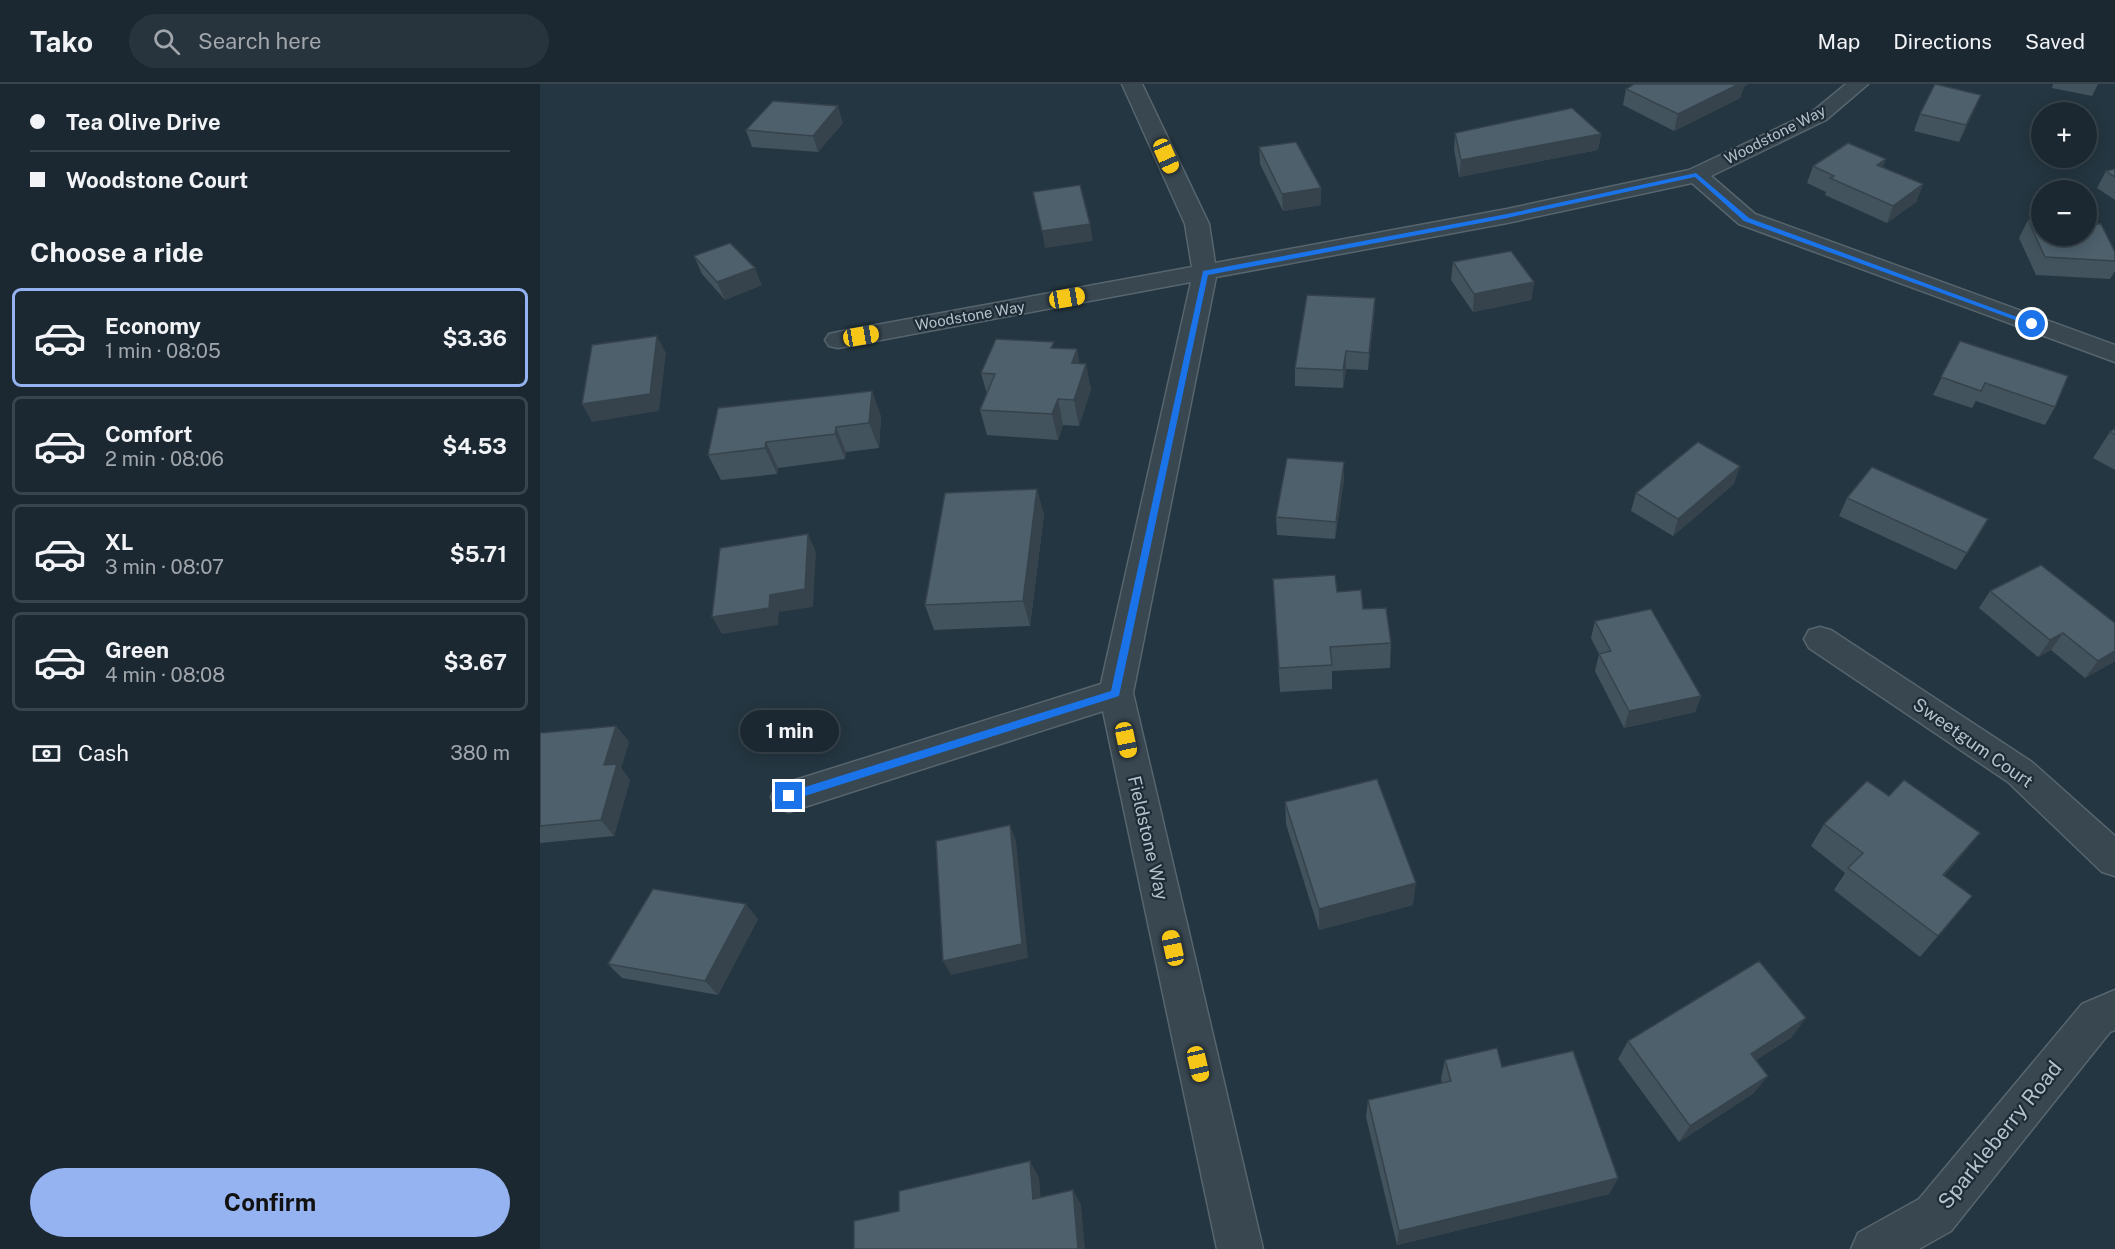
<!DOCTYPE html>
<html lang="en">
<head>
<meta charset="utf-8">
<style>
  body { margin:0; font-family:"Public Sans",sans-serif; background:#28343d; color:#f1f3f6; height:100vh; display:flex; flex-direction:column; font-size:22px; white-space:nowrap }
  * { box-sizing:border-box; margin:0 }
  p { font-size:20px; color:#a0a6ab }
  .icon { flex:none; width:33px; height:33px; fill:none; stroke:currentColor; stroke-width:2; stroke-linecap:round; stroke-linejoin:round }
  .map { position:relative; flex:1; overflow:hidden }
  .details { display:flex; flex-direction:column; background:#1b2831; width:540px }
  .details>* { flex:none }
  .hud { display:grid; align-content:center; height:132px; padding:0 30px; background:#1b2831 }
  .controls { position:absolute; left:1491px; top:18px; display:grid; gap:12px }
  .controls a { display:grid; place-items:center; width:66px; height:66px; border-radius:50%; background:#1b2831; box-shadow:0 3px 15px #0003,0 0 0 2px #39444d; font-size:30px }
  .end { position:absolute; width:27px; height:27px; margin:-14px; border:8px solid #1a73e8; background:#fff; box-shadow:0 0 0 3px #fff }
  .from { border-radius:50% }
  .bubble { position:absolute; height:42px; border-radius:21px; background:#1b2831; box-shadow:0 3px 15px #0003,0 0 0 2px #39444d; font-size:20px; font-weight:700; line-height:42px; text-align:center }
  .car { position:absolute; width:18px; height:36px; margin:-18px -9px; border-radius:8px; box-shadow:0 0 4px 2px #0007; background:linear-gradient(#f5c518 24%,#345 0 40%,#f5c518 0 76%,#345 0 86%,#f5c518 0) }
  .hud b { display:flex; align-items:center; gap:21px; height:57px; font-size:22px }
  .hud b+b { border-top:2px solid #39444d }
  .hud i { width:15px; height:15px; background:#f1f3f6 }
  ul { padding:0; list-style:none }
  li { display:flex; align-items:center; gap:18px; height:99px; margin:0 12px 9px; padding:0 18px; border:3px solid #39444d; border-radius:9px }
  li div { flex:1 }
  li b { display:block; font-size:22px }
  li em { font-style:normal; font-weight:700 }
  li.selected { border-color:#95b2f1 }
  li>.icon { width:54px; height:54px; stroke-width:1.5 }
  h2 { padding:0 30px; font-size:27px; line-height:72px }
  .pay { display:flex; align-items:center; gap:15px; height:66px; padding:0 30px; font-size:22px }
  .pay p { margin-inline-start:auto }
  .button { display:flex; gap:12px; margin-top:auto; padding:12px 30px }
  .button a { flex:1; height:69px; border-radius:36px; background:#95b2f1; color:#111; font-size:24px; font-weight:700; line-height:69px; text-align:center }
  header { display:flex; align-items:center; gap:36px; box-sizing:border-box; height:84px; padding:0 30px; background:#1b2831; border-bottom:2px solid #39444d }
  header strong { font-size:28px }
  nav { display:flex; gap:33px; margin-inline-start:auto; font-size:21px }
  .search { width:420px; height:54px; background:#28343d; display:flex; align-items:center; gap:15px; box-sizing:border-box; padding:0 21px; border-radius:33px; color:#a0a6ab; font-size:22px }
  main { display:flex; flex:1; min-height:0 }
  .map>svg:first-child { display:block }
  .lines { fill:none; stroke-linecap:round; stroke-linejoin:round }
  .street-casing { stroke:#56656e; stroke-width:3 }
  .street { fill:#394751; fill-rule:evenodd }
  .wall { fill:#42535d }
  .shaded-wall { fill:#36434c }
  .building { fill:#4d606c; stroke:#36434c; stroke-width:1.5 }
  .route { fill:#1a73e8 }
  .labels { text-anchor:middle; stroke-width:4.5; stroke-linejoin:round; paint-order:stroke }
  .far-street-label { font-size:15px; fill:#b5c2cb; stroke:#1d2c36 }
  .street-label { font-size:18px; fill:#b5c2cb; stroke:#1d2c36 }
  .near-street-label { font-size:21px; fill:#b5c2cb; stroke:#1d2c36 }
</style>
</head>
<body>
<header>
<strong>Tako</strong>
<div class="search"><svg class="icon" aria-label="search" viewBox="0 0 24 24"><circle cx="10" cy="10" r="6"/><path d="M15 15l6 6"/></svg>Search here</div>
<nav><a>Map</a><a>Directions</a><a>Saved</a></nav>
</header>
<main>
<section class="details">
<div class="hud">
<b><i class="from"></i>Tea Olive Drive</b>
<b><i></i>Woodstone Court</b>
</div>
<h2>Choose a ride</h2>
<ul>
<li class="selected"><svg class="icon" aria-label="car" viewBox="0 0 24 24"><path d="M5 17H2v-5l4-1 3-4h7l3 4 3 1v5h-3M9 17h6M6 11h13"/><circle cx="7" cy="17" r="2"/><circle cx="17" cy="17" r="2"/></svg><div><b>Economy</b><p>1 min · 08:05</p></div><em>$3.36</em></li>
<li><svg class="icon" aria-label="car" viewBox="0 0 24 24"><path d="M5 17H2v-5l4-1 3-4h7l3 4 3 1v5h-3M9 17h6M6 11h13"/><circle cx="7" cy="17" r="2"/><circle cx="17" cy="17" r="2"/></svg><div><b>Comfort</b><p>2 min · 08:06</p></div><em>$4.53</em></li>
<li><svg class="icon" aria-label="car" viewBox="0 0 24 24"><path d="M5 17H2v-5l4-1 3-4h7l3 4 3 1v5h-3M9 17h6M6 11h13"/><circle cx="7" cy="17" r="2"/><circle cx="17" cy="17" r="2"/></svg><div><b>XL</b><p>3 min · 08:07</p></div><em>$5.71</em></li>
<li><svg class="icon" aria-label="car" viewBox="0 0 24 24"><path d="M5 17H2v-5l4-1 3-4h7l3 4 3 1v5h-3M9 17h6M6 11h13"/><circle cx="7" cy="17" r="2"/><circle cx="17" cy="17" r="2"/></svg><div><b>Green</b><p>4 min · 08:08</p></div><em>$3.67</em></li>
</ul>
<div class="pay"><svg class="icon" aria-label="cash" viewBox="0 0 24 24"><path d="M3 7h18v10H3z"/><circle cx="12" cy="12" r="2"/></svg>Cash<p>380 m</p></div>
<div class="button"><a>Confirm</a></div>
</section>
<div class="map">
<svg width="1575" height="1165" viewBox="0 0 1575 1165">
  <rect width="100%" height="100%" fill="#243641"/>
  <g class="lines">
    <g class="street-casing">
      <path id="street" d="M582,0H602L669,140L675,179L967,125L1149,86L1272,28L1306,0H1328L1286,36L1171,92L1215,130L1575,261V278L1199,140L1152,99L967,139L676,193L593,609L723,1165H677L563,627L249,728L236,724L231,713L236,702L249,698L561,600L651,198L298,264L289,262L285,256L289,250L298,248L652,183L645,140Z
        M1280,543L1291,546L1492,678L1575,752V792L1562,788L1468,698L1269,564L1264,555L1269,546Z
        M1575,906V946L1570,948L1411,1147L1379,1165H1311L1318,1149L1379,1115L1542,920Z"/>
    </g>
    <use href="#street" class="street"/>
  </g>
  <path class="wall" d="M1094,0H1208L1204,3L1200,14L1134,47L1083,21L1086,5Z
    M1513,0H1558L1552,12L1512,4Z
    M1434,27L1419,58L1374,47L1380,30Z
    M303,39L278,68L212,63L206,46Z
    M915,49L1061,50L1058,66L919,93L914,65Z
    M719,63L781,121L743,127L720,80Z
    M1273,82L1343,84L1383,100L1376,118L1347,139L1285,111L1286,108L1267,99Z
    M1575,85V116L1557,104L1566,87Z
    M1488,136L1575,168V187L1570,195L1496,191L1479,154Z
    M154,172L222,201L185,216L162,190Z
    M913,178L994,198L991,216L933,228L911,196Z
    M835,214L834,232L828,286L806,285L803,304L755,302V284Z
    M1420,257L1515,323L1505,341L1436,317L1432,324L1393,311Z
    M515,264L537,265L539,280L551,305L539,342L523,341L518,356L447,351L440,326L447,310L441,289Z
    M332,307L341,333L339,364L306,368L305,375L238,384L237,390L181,396L168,371Z
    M1575,344V386L1553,374L1570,348Z
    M804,396L795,455L737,451L736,433Z
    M1194,400L1133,452L1091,427L1096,409Z
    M1307,414L1448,435L1416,486L1299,432Z
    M504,430L490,542L394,546L385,521Z
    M733,495L797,508L823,525L851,559L850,584L792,587V605L740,608Z
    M1450,507L1575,539V577L1545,594L1511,566L1498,573L1439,524Z
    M1055,537L1161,612L1155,628L1084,644L1055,587L1059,570L1051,554Z
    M76,642L89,658L81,684L90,696L74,752L0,759V649Z
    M745,718L873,821L779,846L746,740Z
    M1284,740L1422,771L1404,792L1432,812L1380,873L1294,806L1305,789L1271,762Z
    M218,835L178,911L82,894L68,880Z
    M1252,953L1216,976L1214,1009L1139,1058L1078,975L1088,957Z
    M905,976L962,983L1078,1094L1069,1110L857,1161L826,1033L828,1016L902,999L901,994Z"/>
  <path class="shaded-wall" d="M1199,0H1208L1204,3L1200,14L1134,47L1138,30Z
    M1441,11L1434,27L1419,58L1426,41Z
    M298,22L303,39L278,68L273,52Z
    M1061,50L1058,66L919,93L921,76Z
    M1346,75L1340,92L1337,81Z
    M1383,100L1376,118L1347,139L1353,122Z
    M781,104V121L743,127L742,110Z
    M550,140L553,157L505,164L502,147Z
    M215,184L222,201L185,216L177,198Z
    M994,198L991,216L933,228L934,210Z
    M835,214L834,232L828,286L829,269Z
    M117,252L126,269L119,327L52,338L42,320Z
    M537,265L542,291L532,279Z
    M806,267V285L803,304V286Z
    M546,280L551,305L539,342L534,316Z
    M332,307L341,333L339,364L329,339Z
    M518,315L523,341L518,356L512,330Z
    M296,343L306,368L305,375L295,350Z
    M226,358L238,384L237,390L225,364Z
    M804,378V396L795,455L796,438Z
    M1200,382L1194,400L1133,452L1138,435Z
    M497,405L504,430L490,542L483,517Z
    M1448,435L1438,453L1416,486L1427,469Z
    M268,450L276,468L273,523L239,528L238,541L182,550L172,533L230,511Z
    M1523,549L1511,566L1498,573L1510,556Z
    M1575,567V577L1545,594L1558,577Z
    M1161,612L1155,628L1084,644L1089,627Z
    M76,642L89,658L81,684L90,696L74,752L61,736L64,681Z
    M470,741L476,757L488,874L411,891L403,877Z
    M1440,749L1422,771L1386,813L1403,791Z
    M876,799L873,821L779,846V825Z
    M206,820L218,835L178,911L165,897Z
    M1266,934L1252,953L1198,988L1211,970Z
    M1228,992L1214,1009L1139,1058L1150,1042Z
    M490,1077L499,1093L502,1130L493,1115Z
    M1078,1094L1069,1110L857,1161L859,1147Z
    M533,1106L541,1121L545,1165H538Z"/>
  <path class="building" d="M1094,0H1199L1138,30L1086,5Z
    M1395,0L1441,11L1426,41L1380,30Z
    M233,17L298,22L273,52L206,46Z
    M1032,24L1061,50L921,76L915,49Z
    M756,58L781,104L742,110L719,63Z
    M1308,59L1346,75L1337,81L1383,100L1353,122L1290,94L1294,92L1273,82Z
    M1575,85V93L1566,87Z
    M540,101L550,140L502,147L493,108Z
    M1488,136L1502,137V152H1546V140H1561L1575,168V177L1505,173Z
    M190,159L215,184L177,198L154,172Z
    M971,167L994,198L934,210L913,178Z
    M767,211L835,214L829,269L806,267L803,286L755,284Z
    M117,252L110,310L42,320L52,261Z
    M456,255L514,258L511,264L537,265L532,279L546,280L534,316L518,315L512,330L440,326L455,290L441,289Z
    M1420,257L1528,292L1515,323L1445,299L1441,307L1401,293Z
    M332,307L329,339L296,343L295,350L226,358L225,364L168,371L178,324Z
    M1575,344V351L1570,348Z
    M1158,358L1200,382L1138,435L1096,409Z
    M747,374L804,378L796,438L736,433Z
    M1332,383L1448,435L1427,469L1307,414Z
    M497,405L483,517L385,521L405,409Z
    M268,450L265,505L230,511L229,524L172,533L180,464Z
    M1501,481L1575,539V567L1558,577L1523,549L1510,556L1450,507Z
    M795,491L797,508L821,506L823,525L846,524L851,559L790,563L792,581L739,584L733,495Z
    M1111,525L1161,612L1089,627L1059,570L1071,567L1055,537Z
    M76,642L64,681L77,680L61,736L0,742V649Z
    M837,695L876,799L779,825L745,718Z
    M1364,696L1440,749L1403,791L1432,812L1398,852L1308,784L1323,769L1284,740L1327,697L1349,712Z
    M470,741L482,860L403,877L396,757Z
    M113,805L206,820L165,897L68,880Z
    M1219,877L1266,934L1211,970L1228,992L1150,1042L1088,957Z
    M957,964L962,983L1033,967L1078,1094L859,1147L828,1016L911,997L905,976Z
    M490,1077L493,1115L533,1106L538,1165H314V1137L359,1127V1107Z"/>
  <path class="route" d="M1156,89L1209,134L1496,240L1489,241L1204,137L1155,93L967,134L668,191L579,612L249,717L246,716L244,712L249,708L571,607L663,187L967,130Z"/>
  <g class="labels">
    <g class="far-street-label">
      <text transform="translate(1235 51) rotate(-27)" y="5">Woodstone Way</text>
      <text transform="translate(430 232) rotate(-10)" y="5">Woodstone Way</text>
    </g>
    <g class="street-label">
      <text transform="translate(1433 659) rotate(35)" y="6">Sweetgum Court</text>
      <text transform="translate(608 754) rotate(77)" y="6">Fieldstone Way</text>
    </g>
    <g class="near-street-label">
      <text transform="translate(1460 1051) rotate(-51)" y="7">Sparkleberry Road</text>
    </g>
  </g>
</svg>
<div class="controls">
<a>+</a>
<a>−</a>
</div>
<i class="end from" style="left:1492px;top:240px"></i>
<i class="end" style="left:249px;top:712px"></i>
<div class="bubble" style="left:200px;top:626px;width:99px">1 min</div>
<i class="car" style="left:626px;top:72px;rotate:156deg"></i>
<i class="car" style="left:527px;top:214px;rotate:80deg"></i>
<i class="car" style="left:321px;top:252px;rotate:80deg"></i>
<i class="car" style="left:586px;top:656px;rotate:168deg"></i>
<i class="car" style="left:633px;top:864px;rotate:348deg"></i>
<i class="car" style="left:658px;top:980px;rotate:167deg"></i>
</div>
</main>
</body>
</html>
